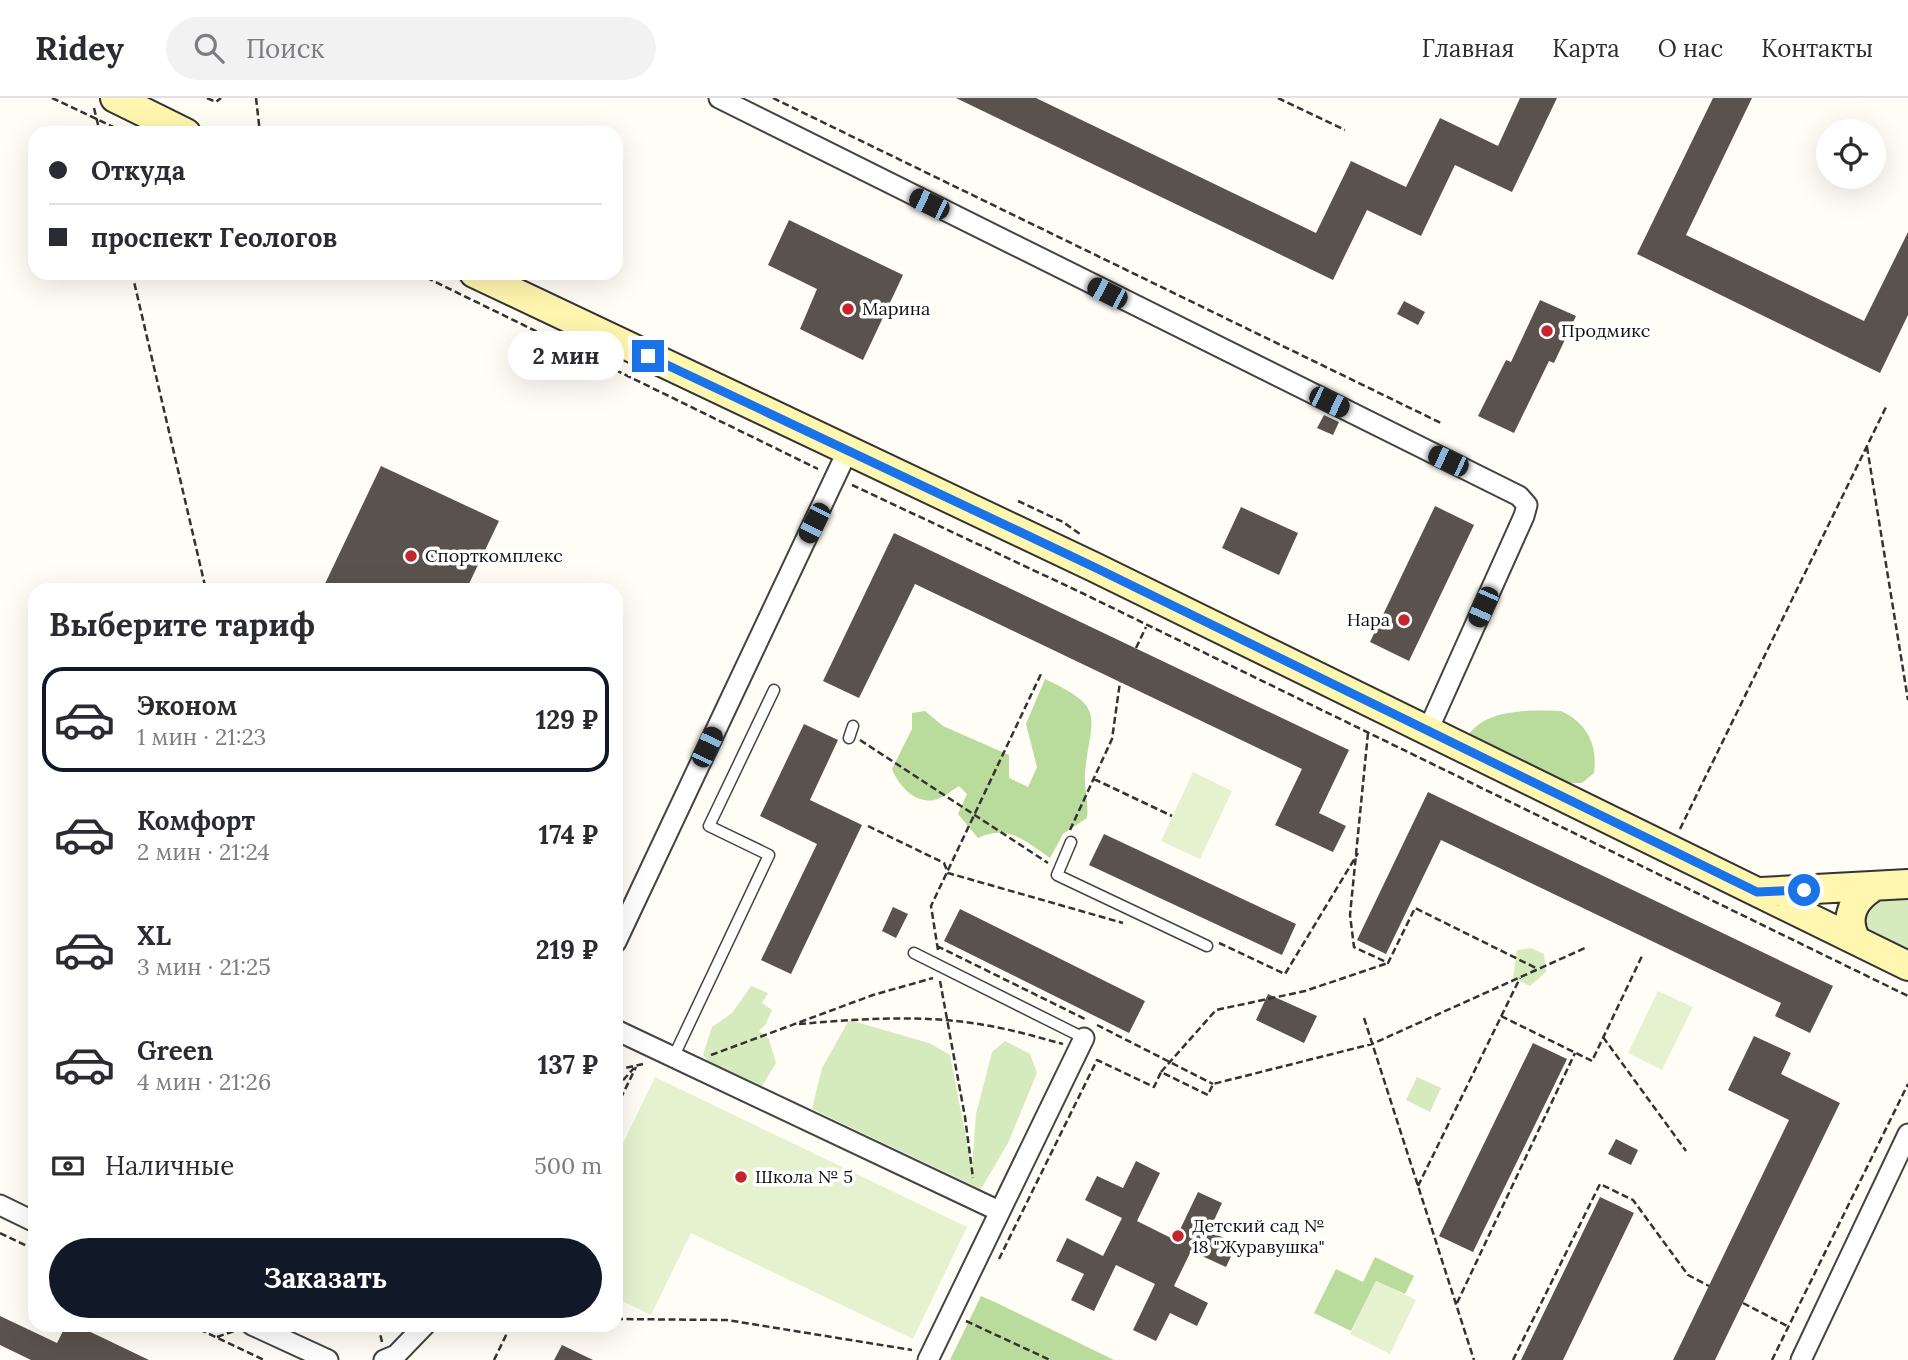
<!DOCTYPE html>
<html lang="ru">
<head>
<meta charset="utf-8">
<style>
  body { margin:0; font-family:Lora,serif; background:#f2f2f3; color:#2b2b33; height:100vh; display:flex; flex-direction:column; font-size:26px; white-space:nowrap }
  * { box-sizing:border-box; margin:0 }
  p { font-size:23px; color:#7c7c81 }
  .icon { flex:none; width:38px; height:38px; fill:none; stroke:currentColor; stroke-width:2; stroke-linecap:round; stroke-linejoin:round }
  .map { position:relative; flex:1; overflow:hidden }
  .panel { position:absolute; left:28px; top:485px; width:595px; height:749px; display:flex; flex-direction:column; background:#fff; border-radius:21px; box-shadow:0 7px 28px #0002 }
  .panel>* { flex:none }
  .banner { position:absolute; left:28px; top:28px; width:595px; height:154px; border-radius:21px; box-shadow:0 7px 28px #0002; display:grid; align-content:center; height:154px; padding:0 21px; background:#fff }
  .buttons { position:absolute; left:1816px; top:21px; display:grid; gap:14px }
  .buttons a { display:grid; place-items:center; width:70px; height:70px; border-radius:50%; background:#fff; box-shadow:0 7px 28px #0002; font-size:35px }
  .end { position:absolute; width:32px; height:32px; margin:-16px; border:9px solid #1a73e8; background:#fff; box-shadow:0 0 0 4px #fff }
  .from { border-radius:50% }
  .bubble { position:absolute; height:49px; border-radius:24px; background:#fff; box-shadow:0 7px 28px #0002; font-size:23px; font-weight:800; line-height:49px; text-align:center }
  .car { position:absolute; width:21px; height:42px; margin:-21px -10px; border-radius:9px; box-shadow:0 0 5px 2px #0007; background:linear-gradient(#222 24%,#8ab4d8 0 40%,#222 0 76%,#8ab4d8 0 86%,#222 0) }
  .banner b { display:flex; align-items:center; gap:24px; height:66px; font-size:26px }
  .banner b+b { border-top:2px solid #e1e1e2 }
  .banner i { width:18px; height:18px; background:#2b2b33 }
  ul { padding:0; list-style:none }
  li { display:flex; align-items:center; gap:21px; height:105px; margin:0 14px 10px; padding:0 7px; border:4px solid transparent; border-radius:21px }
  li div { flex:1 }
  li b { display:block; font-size:26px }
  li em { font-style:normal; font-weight:800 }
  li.active { border-color:#111827 }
  li>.icon { width:63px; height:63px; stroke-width:1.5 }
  h2 { padding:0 21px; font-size:32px; line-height:84px }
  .pay { display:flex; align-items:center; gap:18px; height:77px; padding:0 21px; font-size:26px }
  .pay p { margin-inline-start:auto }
  .primary-button { display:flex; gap:14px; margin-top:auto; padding:14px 21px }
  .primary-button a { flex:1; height:80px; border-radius:42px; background:#111827; color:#fff; font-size:28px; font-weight:800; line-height:80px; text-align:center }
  header { display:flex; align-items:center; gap:42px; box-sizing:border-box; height:98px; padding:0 35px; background:#fff; border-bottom:2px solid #e1e1e2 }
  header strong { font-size:33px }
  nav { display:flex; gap:38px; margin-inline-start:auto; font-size:24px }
  .search { width:490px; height:63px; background:#f2f2f3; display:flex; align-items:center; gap:18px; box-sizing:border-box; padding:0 24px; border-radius:38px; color:#7c7c81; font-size:26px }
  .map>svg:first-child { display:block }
  .green { fill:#d5ebbd }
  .forest { fill:#b9dc9c }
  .pitch { fill:#e6f2cf }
  .building { fill:#5a524d }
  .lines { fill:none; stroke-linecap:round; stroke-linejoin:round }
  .lane-casing { stroke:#444; stroke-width:13 }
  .street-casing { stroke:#444; stroke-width:23 }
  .secondary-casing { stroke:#333; stroke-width:32 }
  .path { stroke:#333; stroke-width:2.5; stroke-dasharray:7 3.5; stroke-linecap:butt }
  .lane { stroke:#fff; stroke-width:10 }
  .street { stroke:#fff; stroke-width:19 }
  .secondary { stroke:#fff6b0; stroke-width:28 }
  .route { stroke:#1a73e8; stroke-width:9 }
  .poi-dot { fill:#c4262e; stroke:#fff; stroke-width:2.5 }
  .labels { text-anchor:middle; stroke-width:7; stroke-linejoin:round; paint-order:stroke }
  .poi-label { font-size:18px; fill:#111; stroke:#fff; text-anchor:start }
</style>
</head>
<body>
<header>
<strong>Ridey</strong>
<div class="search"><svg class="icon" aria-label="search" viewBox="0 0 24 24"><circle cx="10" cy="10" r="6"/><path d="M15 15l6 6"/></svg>Поиск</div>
<nav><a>Главная</a><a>Карта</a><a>О нас</a><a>Контакты</a></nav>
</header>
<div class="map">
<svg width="1908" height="1262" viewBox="0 0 1908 1262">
  <rect width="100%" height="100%" fill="#fffdf5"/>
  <path class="green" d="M1908,796V862L1863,835L1860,823L1872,801Z
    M1531,850L1544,856L1546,874L1530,888L1513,880L1517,852Z
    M751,888L768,895L762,905L772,912L766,926L759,933L769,941L776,965L761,990L713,969L703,957L712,929L732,915Z
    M849,922L929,945L950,957L972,1070L976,1016L992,954L1005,943L1030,956L1037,975L1008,1045L981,1091L812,1011L822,970Z
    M1417,979L1441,990L1430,1014L1406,1002Z"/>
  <path class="forest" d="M1045,581C1109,611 1090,617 1085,676C1084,691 1089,705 1087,720L1063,736L1050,760C1025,743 1009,726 978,740L958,716L967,696L959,688C952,692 942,701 934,702C915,706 898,687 892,671L912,631V615L925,613L943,628L1009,657V680L1028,689L1037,669L1026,626Z
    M1561,613C1587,625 1598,647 1594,675L1582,685H1566L1466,641C1482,610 1531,612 1561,613Z
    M1375,1159L1414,1178L1405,1196L1376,1183L1351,1233L1314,1215L1336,1171L1363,1184Z
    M981,1198L997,1205L1114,1262H950Z"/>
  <path class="pitch" d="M1193,674L1232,693L1200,761L1161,743Z
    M1658,893L1693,909L1662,972L1628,955Z
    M655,979L967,1129L913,1241L691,1135L651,1217L616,1200V1060Z
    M1376,1183L1416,1202L1390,1256L1350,1236Z"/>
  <path class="building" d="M956,0H1036L1316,135L1351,63L1406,89L1440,20L1498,48L1520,0H1557L1512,94L1455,67L1421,138L1367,112L1333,182Z
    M1713,0H1752L1686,137L1864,223L1908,134V217L1880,275L1637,156Z
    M789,122L903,177L863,262L800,231L817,191L768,167Z
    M1540,202L1576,218L1554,265L1549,263L1514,335L1478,318L1506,262L1511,264Z
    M1404,203L1425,214L1418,227L1397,216Z
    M1324,317L1339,324L1333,337L1317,330Z
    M381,368L499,423L466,492H322Z
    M1435,408L1474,427L1409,563L1370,544Z
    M1241,409L1298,435L1279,477L1222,450Z
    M894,435L1349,652L1319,715L1346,728L1333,754L1275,727L1302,671L915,486L859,600L823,583Z
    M804,626L838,642L810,702L862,727L791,876L761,862L817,746L760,718Z
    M1428,694L1833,888L1810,935L1775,918L1781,905L1441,742L1386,856L1357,842Z
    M1104,736L1296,826L1282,857L1089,767Z
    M893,809L908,816L896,840L882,833Z
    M960,811L1145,903L1129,935L944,843Z
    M1268,896L1317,918L1304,945L1256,922Z
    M1754,938L1791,955L1781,976L1840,1005L1715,1262H1673L1789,1022L1728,992Z
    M1533,945L1567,961L1473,1154L1439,1138Z
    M1616,1041L1638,1052L1631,1067L1608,1056Z
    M1136,1063L1160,1075L1137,1123L1175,1142L1198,1094L1222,1105L1209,1133L1237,1146L1226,1169L1191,1153L1174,1188L1208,1205L1197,1228L1170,1215L1156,1243L1133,1232L1155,1186L1116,1167L1094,1213L1071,1202L1084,1176L1056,1163L1067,1140L1103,1158L1122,1120L1085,1102L1097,1078L1123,1090Z
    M1600,1099L1634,1115L1563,1262H1521Z
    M0,1218L57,1245L66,1227H76L149,1262H31L0,1247Z
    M562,1247L593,1262H554Z"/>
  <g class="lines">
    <g class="lane-casing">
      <path id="lane" d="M849,640L853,628
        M1071,744L1057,777L1207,848
        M914,855L1084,940
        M673,960L769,757L709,728L774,592"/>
    </g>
    <g class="street-casing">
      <path id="street" d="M719,0L1519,398L1527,407L1524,418L1428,632
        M616,844L847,354
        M616,932L999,1113
        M0,1107L35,1124
        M252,1227L328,1262
        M384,1262L396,1257L425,1227
        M928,1262L1084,940
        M1801,1262L1908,1036"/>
    </g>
    <g class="secondary-casing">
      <path id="secondary" d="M115,0L186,35
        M474,175L1094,469L1908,868
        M1761,794L1908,786
        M1856,842C1843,819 1854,800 1875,788"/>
    </g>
    <path class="path" d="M52,0L126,35
      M207,0L216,4L221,0
      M256,0L260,35
      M773,0L1443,326
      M1278,0L1345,32
      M94,10L100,35
      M132,175L206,492
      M417,175L818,371
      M1867,349L1908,602
      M852,387L1082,495L1908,898
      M1018,403L1063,424L1080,436
      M1136,550L1146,529
      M1368,635L1350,817L1354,849L1388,865L1415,810L1538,871
      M860,642L1048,765
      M1094,681L1172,718
      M868,728L944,765L948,775L1123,825
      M1680,731L1887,307
      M1070,732L1112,641L1120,584
      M1219,845L1285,876L1358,755
      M937,848L1085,921
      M938,852L931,808L1041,576
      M940,883L965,1019L973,1080
      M1501,918L1592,963L1643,856
      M1364,920L1474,1262
      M799,926C860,921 923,916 984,927C1010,931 1037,939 1063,946
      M1097,927L1213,986
      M1603,939L1686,1053
      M711,957L873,897L933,880
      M616,972L643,966
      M1161,974L1216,912L1305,893L1388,865
      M616,990L634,970
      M616,1010L636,969
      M1418,1088L1520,880
      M0,1135L35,1152
      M999,1161L1097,962L1154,989L1161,974L1208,997L1213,986L1372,946L1585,850
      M1457,1205L1575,955
      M1743,1205L1789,1229
      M616,1221L727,1222L912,1252
      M966,1223L1050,1262
      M190,1227L264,1262
      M378,1227L382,1244
      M217,1239L237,1232
      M494,1262L511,1227
      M1513,1262L1600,1086L1633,1102L1688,1177L1709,1188
      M1772,1262L1908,986"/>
    <use href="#lane" class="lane"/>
    <use href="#street" class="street"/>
    <use href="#secondary" class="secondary"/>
  </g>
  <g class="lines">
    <path class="route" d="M648,258L1094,469L1757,794L1804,792"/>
  </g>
  <g class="poi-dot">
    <circle cx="848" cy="211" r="7"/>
    <circle cx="1547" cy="233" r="7"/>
    <circle cx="411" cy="458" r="7"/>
    <circle cx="1404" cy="522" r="7"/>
    <circle cx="741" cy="1079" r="7"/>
    <circle cx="1178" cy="1138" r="7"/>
  </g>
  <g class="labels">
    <g class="poi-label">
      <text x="862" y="217">Марина</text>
      <text x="1561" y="239">Продмикс</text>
      <text x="425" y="464">Спорткомплекс</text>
      <text x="1390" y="528" text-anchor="end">Нара</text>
      <text x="755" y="1085">Школа № 5</text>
      <text x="1192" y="1134">Детский сад №<tspan x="1192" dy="21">18 "Журавушка"</tspan></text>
    </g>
  </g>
</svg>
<div class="buttons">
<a><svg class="icon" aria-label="locate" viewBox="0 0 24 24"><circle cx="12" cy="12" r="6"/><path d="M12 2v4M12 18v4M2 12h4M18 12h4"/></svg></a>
</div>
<i class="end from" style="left:1804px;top:792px"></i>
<i class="end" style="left:648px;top:258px"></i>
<div class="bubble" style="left:508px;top:233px;width:116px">2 мин</div>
<i class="car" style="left:929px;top:106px;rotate:296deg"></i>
<i class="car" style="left:1107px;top:195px;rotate:297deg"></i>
<i class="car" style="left:1329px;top:304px;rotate:116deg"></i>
<i class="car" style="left:1448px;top:363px;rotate:295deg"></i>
<i class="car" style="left:814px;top:425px;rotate:207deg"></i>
<i class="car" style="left:1483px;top:509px;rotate:204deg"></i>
<i class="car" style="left:707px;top:649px;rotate:25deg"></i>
<div class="banner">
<b><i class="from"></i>Откуда</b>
<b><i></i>проспект Геологов</b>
</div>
<section class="panel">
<h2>Выберите тариф</h2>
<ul>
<li class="active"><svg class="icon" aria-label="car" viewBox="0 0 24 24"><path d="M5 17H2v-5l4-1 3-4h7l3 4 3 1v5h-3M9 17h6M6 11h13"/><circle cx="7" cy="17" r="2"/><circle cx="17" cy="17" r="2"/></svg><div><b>Эконом</b><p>1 мин · 21:23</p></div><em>129 ₽</em></li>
<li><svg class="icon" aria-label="car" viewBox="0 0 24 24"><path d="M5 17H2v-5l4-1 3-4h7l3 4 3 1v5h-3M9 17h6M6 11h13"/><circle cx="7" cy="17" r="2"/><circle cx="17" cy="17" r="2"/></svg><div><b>Комфорт</b><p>2 мин · 21:24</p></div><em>174 ₽</em></li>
<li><svg class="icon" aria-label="car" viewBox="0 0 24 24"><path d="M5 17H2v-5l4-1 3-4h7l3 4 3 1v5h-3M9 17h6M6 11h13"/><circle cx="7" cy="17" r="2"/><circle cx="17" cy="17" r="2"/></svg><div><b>XL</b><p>3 мин · 21:25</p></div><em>219 ₽</em></li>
<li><svg class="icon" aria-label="car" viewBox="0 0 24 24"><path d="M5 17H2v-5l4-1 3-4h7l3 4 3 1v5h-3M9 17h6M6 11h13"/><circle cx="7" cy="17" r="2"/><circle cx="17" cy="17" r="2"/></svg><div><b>Green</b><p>4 мин · 21:26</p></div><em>137 ₽</em></li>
</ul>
<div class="pay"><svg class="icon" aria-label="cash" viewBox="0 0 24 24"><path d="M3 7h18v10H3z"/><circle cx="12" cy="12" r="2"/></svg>Наличные<p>500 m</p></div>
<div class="primary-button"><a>Заказать</a></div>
</section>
</div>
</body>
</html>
